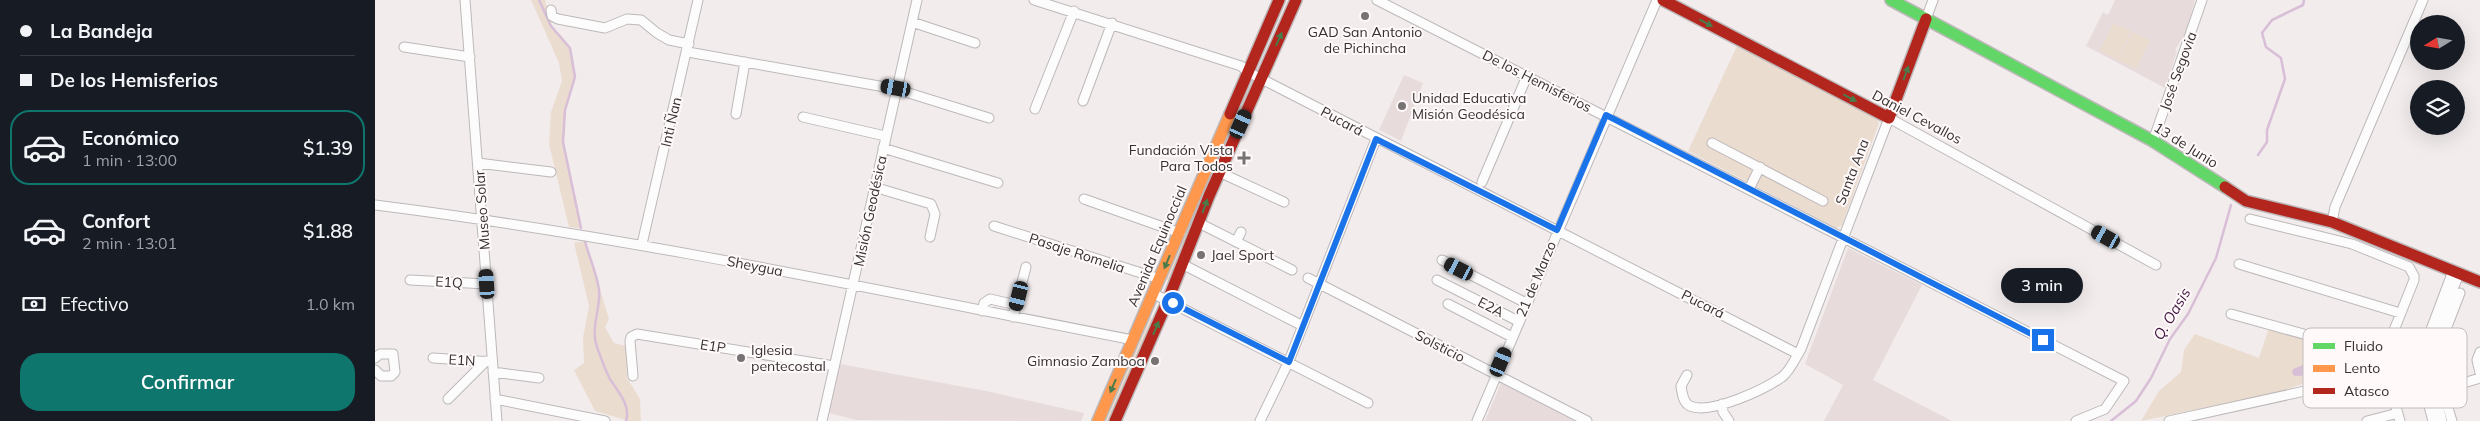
<!DOCTYPE html>
<html lang="es">
<head>
<meta charset="utf-8">
<style>
  body { margin:0; font-family:Mulish,sans-serif; background:#242831; color:#f1f3f6; height:100vh; display:flex; flex-direction:column; font-size:19px; white-space:nowrap }
  * { box-sizing:border-box; margin:0 }
  p { font-size:16px; color:#9ea1a6 }
  .icon { flex:none; width:28px; height:28px; fill:none; stroke:currentColor; stroke-width:2; stroke-linecap:round; stroke-linejoin:round }
  .map { position:relative; flex:1; overflow:hidden }
  .panel { display:flex; flex-direction:column; background:#171b24; width:375px }
  .panel>* { flex:none }
  .top-card { display:grid; align-content:center; height:110px; padding:0 20px; background:#171b24 }
  .needle { width:32px; rotate:259deg }
  .fabs { position:absolute; left:2035px; top:15px; display:grid; gap:10px }
  .fabs a { display:grid; place-items:center; width:55px; height:55px; border-radius:50%; background:#171b24; box-shadow:0 5px 20px #0002; font-size:25px }
  .end { position:absolute; width:22px; height:22px; margin:-11px; border:6px solid #1a73e8; background:#fff; box-shadow:0 0 0 2px #fff }
  .from { border-radius:50% }
  .bubble { position:absolute; height:35px; border-radius:18px; background:#171b24; box-shadow:0 5px 20px #0002; font-size:16px; font-weight:600; line-height:35px; text-align:center }
  .car { position:absolute; width:15px; height:30px; margin:-15px -8px; border-radius:6px; box-shadow:0 0 4px 1px #0007; background:linear-gradient(#222 24%,#8ab4d8 0 40%,#222 0 76%,#8ab4d8 0 86%,#222 0) }
  .top-card b { display:flex; align-items:center; gap:18px; height:48px; font-size:19px }
  .top-card b+b { border-top:1px solid #363941 }
  .top-card i { width:12px; height:12px; background:#f1f3f6 }
  ul { padding:0; list-style:none }
  li { display:flex; align-items:center; gap:15px; height:75px; margin:0 10px 8px; padding:0 10px; border:2px solid transparent; border-radius:20px }
  li div { flex:1 }
  li b { display:block; font-size:19px }
  li em { font-style:normal; font-weight:600 }
  li.current { border-color:#0f766e }
  li>.icon { width:45px; height:45px; stroke-width:1.5 }
  .pay { display:flex; align-items:center; gap:12px; height:55px; padding:0 20px; font-size:19px }
  .pay p { margin-inline-start:auto }
  .primary-button { display:flex; gap:10px; margin-top:auto; padding:10px 20px }
  .primary-button a { flex:1; height:58px; border-radius:20px; background:#0f766e; color:#fff; font-size:20px; font-weight:600; line-height:58px; text-align:center }
  main { display:flex; flex:1; min-height:0 }
  .map>svg:first-child { display:block }
  .built { fill:#e8dbdc }
  .green { fill:#ebdcd0 }
  .water { fill:#d8bed6 }
  .lines { fill:none; stroke-linecap:round; stroke-linejoin:round }
  .stream { stroke:#d8bed6; stroke-width:2.5 }
  .street-casing { stroke:#bdb8b9; stroke-width:11 }
  .fast-casing { stroke:#bdb8b9; stroke-width:14 }
  .slow-casing { stroke:#bdb8b9; stroke-width:14 }
  .jam-casing { stroke:#bdb8b9; stroke-width:14 }
  .street { stroke:#fdfcfc; stroke-width:9 }
  .fast { stroke:#63d668; stroke-width:11 }
  .slow { stroke:#ff974d; stroke-width:11 }
  .jam { stroke:#b3261e; stroke-width:11 }
  .oneway { fill:#4a7b4a }
  .route { stroke:#1a73e8; stroke-width:6 }
  .poi-dot { fill:#777273; stroke:#fff9f9; stroke-width:2 }
  .labels { text-anchor:middle; stroke-width:4; stroke-linejoin:round; paint-order:stroke }
  .poi-label { font-size:14px; fill:#353131; stroke:#fff9f9; text-anchor:start }
  .street-label { font-size:14px; fill:#353131; stroke:#fff9f9 }
  .water-label { font-size:15px; font-style:italic; fill:#411642; stroke:#fff9f9 }
  .key { fill:#fff9f9; stroke:#c2bdbd; stroke-width:1 }
  .key-label { font-size:14px; fill:#353131 }
</style>
</head>
<body>
<main>
<section class="panel">
<div class="top-card">
<b><i class="from"></i>La Bandeja</b>
<b><i></i>De los Hemisferios</b>
</div>
<ul>
<li class="current"><svg class="icon" aria-label="car" viewBox="0 0 24 24"><path d="M5 17H2v-5l4-1 3-4h7l3 4 3 1v5h-3M9 17h6M6 11h13"/><circle cx="7" cy="17" r="2"/><circle cx="17" cy="17" r="2"/></svg><div><b>Económico</b><p>1 min · 13:00</p></div><em>$1.39</em></li>
<li><svg class="icon" aria-label="car" viewBox="0 0 24 24"><path d="M5 17H2v-5l4-1 3-4h7l3 4 3 1v5h-3M9 17h6M6 11h13"/><circle cx="7" cy="17" r="2"/><circle cx="17" cy="17" r="2"/></svg><div><b>Confort</b><p>2 min · 13:01</p></div><em>$1.88</em></li>
</ul>
<div class="pay"><svg class="icon" aria-label="cash" viewBox="0 0 24 24"><path d="M3 7h18v10H3z"/><circle cx="12" cy="12" r="2"/></svg>Efectivo<p>1.0 km</p></div>
<div class="primary-button"><a>Confirmar</a></div>
</section>
<div class="map">
<svg width="2105" height="421" viewBox="0 0 2105 421">
  <rect width="100%" height="100%" fill="#f2eced"/>
  <path class="built" d="M1740,0H1820L1811,32L1800,50L1802,51L1790,88L1711,46L1728,12L1733,15Z
    M1029,75L1048,83L1026,141L1004,130Z
    M1473,248L1547,285L1498,380L1577,421H1449L1468,385L1430,364Z
    M465,364L611,391L709,413L706,421L481,420L454,413Z
    M1126,383L1201,421H1110Z"/>
  <path class="green" d="M156,0H170L176,26L195,48L200,77L190,110L188,142L206,228L194,227L174,144L176,112L187,81L184,63Z
    M1738,23L1756,31L1742,60L1725,51Z
    M1757,32L1775,40L1761,69L1743,60Z
    M1362,46L1501,118L1504,123L1467,225L1461,228L1313,151Z
    M869,92L875,95L795,281L789,279Z
    M210,241L234,319L230,327L239,343L251,346L252,378L265,399L266,421H254L220,411L199,370L209,363L208,338L214,306L199,243Z
    M773,316L778,319L735,421H728Z
    M1894,328L1965,348L1967,352L1965,371L1904,392L1766,421L1784,391L1806,372L1809,350L1820,334L1884,358Z"/>
  <path class="water" d="M1938,353H1943L1946,357C1948,373 1934,376 1920,376L1917,373L1918,369L1936,362Z"/>
  <g class="lines">
    <path class="stream" d="M164,0L176,26L195,48L200,77L190,110L188,142L206,228
      M1883,155L1892,142V130L1910,79L1906,58L1891,47L1887,33L1897,20L1928,5L1929,0
      M210,241C214,257 222,274 224,290C226,308 215,329 222,347C226,358 230,370 235,379C243,392 256,405 251,421
      M1736,421L1761,401L1776,378L1795,339L1813,314L1841,258L1856,205"/>
    <g class="street-casing">
      <path id="street" d="M90,0L122,421
        M659,0L866,66L873,72L1423,354
        M1002,0L1749,381L1730,409L1701,421
        M176,10L177,16L183,19L230,28L252,19L266,20L282,33L294,40L314,44
        M1551,19L1558,0
        M537,22L600,43
        M29,47L95,57
        M313,52L521,89L614,118
        M708,101L737,23
        M660,109L699,11
        M361,114L370,62
        M428,117L510,136
        M1778,141L1827,0
        M1337,143L1448,201
        M508,148L623,183
        M103,163L176,172
        M844,172L909,202
        M1107,182L1152,76
        M499,187L556,204L560,214L555,237
        M1374,189L1385,167
        M709,199L805,233
        M0,205C255,237 506,291 758,340
        M1875,219L1977,244L2034,267L2039,276V280L2010,353V369L2025,421
        M1957,222L1960,207L2048,0
        M824,223L917,270
        M619,226L785,279
        M861,242L866,232
        M267,244L323,0
        M1067,260L1151,303
        M807,264L928,326
        M1864,264L2025,313
        M933,278L1212,421
        M35,280L112,284
        M1062,280L1143,321
        M779,294L993,403
        M1073,304L1137,337
        M607,311L609,303L615,299L637,304
        M1856,314L1972,346L2051,357
        M638,317L651,267
        M2058,339L2084,274
        M2105,352L2102,360L2105,373
        M0,358L5,354H18L20,372L16,376H6L0,370
        M58,358L117,362
        M2051,361L2067,421
        M118,372L164,378
        M1312,375L1306,386C1307,393 1308,403 1315,406C1336,415 1390,389 1407,377C1415,371 1421,357 1426,349L1514,118L1781,265
        M258,376L255,341L256,337L262,334L459,366
        M1971,379L1972,346
        M2065,390L2105,378
        M73,399L111,361
        M120,399L230,421
        M1347,404L1348,412L1354,421
        M447,421L542,0
        M885,421L914,361L1001,139
        M1102,421L1282,0
        M1794,421L1930,391L2020,366L2051,365
        M1992,421L2023,413
        M2058,421L2043,364L2078,271
        M2077,421L2062,372L2063,350L2085,293"/>
    </g>
    <g class="fast-casing">
      <path id="fast" d="M1516,0L1778,141L1850,187"/>
    </g>
    <g class="slow-casing">
      <path id="slow" d="M723,421L855,114"/>
    </g>
    <g class="jam-casing">
      <path id="jam" d="M1288,0L1514,118L1551,19
        M855,114L904,0
        M1850,187L1871,201L1957,222L2105,282
        M740,421L793,300L834,196L921,0"/>
    </g>
    <use href="#street" class="street"/>
    <use href="#fast" class="fast"/>
    <use href="#slow" class="slow"/>
    <use href="#jam" class="jam"/>
  </g>
  <defs><path id="oneway-solid" d="M-6-.8H1V-3.2L6.5 0L1 3.2V.8H-6Z" transform="scale(1.25)"/></defs>
  <g class="oneway">
    <use href="#oneway-solid" transform="translate(1331 23) rotate(28)"/>
    <use href="#oneway-solid" transform="translate(904 39) rotate(-66)"/>
    <use href="#oneway-solid" transform="translate(1531 73) rotate(-70)"/>
    <use href="#oneway-solid" transform="translate(1475 98) rotate(28)"/>
    <use href="#oneway-solid" transform="translate(830 206) rotate(-70)"/>
    <use href="#oneway-solid" transform="translate(792 262) rotate(113)"/>
    <use href="#oneway-solid" transform="translate(781 328) rotate(-67)"/>
    <use href="#oneway-solid" transform="translate(738 386) rotate(113)"/>
  </g>
  <g class="lines">
    <path class="route" d="M798,303L914,362L1001,139L1182,230L1231,115L1668,340"/>
  </g>
  <g class="poi-dot">
    <circle cx="990" cy="16" r="5"/>
    <circle cx="1027" cy="106" r="5"/>
    <path d="M866.5 150.5h5v5h5v5h-5v5h-5v-5h-5v-5h5z"/>
    <circle cx="826" cy="255" r="5"/>
    <circle cx="366" cy="358" r="5"/>
    <circle cx="780" cy="361" r="5"/>
  </g>
  <g class="labels">
    <g class="poi-label">
      <text x="990" y="37" text-anchor="middle">GAD San Antonio<tspan x="990" dy="16">de Pichincha</tspan></text>
      <text x="1037" y="103">Unidad Educativa<tspan x="1037" dy="16">Misión Geodésica</tspan></text>
      <text x="858" y="155" text-anchor="end">Fundación Vista<tspan x="858" dy="16">Para Todos</tspan></text>
      <text x="836" y="260">Jael Sport</text>
      <text x="376" y="355">Iglesia<tspan x="376" dy="16">pentecostal</tspan></text>
      <text x="770" y="366" text-anchor="end">Gimnasio Zamboa</text>
    </g>
    <g class="street-label">
      <text transform="translate(1803 71) rotate(-70)" y="5">José Segovia</text>
      <text transform="translate(1162 81) rotate(27)" y="5">De los Hemisferios</text>
      <text transform="translate(1542 117) rotate(28)" y="5">Daniel Cevallos</text>
      <text transform="translate(967 121) rotate(28)" y="5">Pucará</text>
      <text transform="translate(296 122) rotate(-77)" y="5">Inti Ñan</text>
      <text transform="translate(1811 145) rotate(32)" y="5">13 de Junio</text>
      <text transform="translate(1477 172) rotate(-69)" y="5">Santa Ana</text>
      <text transform="translate(107 210) rotate(-94)" y="5">Museo Solar</text>
      <text transform="translate(495 211) rotate(-78)" y="5">Misión Geodésica</text>
      <text transform="translate(782 246) rotate(-67)" y="5">Avenida Equinoccial</text>
      <text transform="translate(702 253) rotate(18)" y="5">Pasaje Romelia</text>
      <text transform="translate(380 266) rotate(11)" y="5">Sheygua</text>
      <text transform="translate(1161 279) rotate(-67)" y="5">21 de Marzo</text>
      <text transform="translate(74 282) rotate(3)" y="5">E1Q</text>
      <text transform="translate(1328 304) rotate(27)" y="5">Pucará</text>
      <text transform="translate(1116 307) rotate(27)" y="5">E2A</text>
      <text transform="translate(338 346) rotate(9)" y="5">E1P</text>
      <text transform="translate(1065 346) rotate(27)" y="5">Solsticio</text>
      <text transform="translate(87 360) rotate(3)" y="5">E1N</text>
    </g>
    <g class="water-label">
      <text transform="translate(1797 314) rotate(-59)" y="5">Q. Oasis</text>
    </g>
  </g>
  <rect x="1928" y="328" width="164" height="80" rx="8" class="key"/>
  <rect x="1938" y="343" width="22" height="6" fill="#63d668"/>
  <rect x="1938" y="365" width="22" height="7" fill="#ff974d"/>
  <rect x="1938" y="388" width="22" height="6" fill="#b3261e"/>
  <g class="key-label">
    <text x="1969" y="351">Fluido</text>
    <text x="1969" y="373">Lento</text>
    <text x="1969" y="396">Atasco</text>
  </g>
</svg>
<div class="fabs">
<a><svg class="needle" viewBox="-14 -14 28 28"><path d="M0-13l5 13h-10z" fill="#e53935"/><path d="M0 13l5-13h-10z" fill="#9ea1a6"/></svg></a>
<a><svg class="icon" aria-label="layers" viewBox="0 0 24 24"><path d="M12 4l9 5-9 5-9-5zM3 14l9 5 9-5"/></svg></a>
</div>
<i class="end from" style="left:798px;top:303px"></i>
<i class="end" style="left:1668px;top:340px"></i>
<div class="bubble" style="left:1626px;top:268px;width:82px">3 min</div>
<i class="car" style="left:521px;top:88px;rotate:280deg"></i>
<i class="car" style="left:866px;top:124px;rotate:24deg"></i>
<i class="car" style="left:1731px;top:237px;rotate:299deg"></i>
<i class="car" style="left:1084px;top:269px;rotate:297deg"></i>
<i class="car" style="left:112px;top:284px;rotate:356deg"></i>
<i class="car" style="left:644px;top:296px;rotate:194deg"></i>
<i class="car" style="left:1126px;top:362px;rotate:23deg"></i>
</div>
</main>
</body>
</html>
